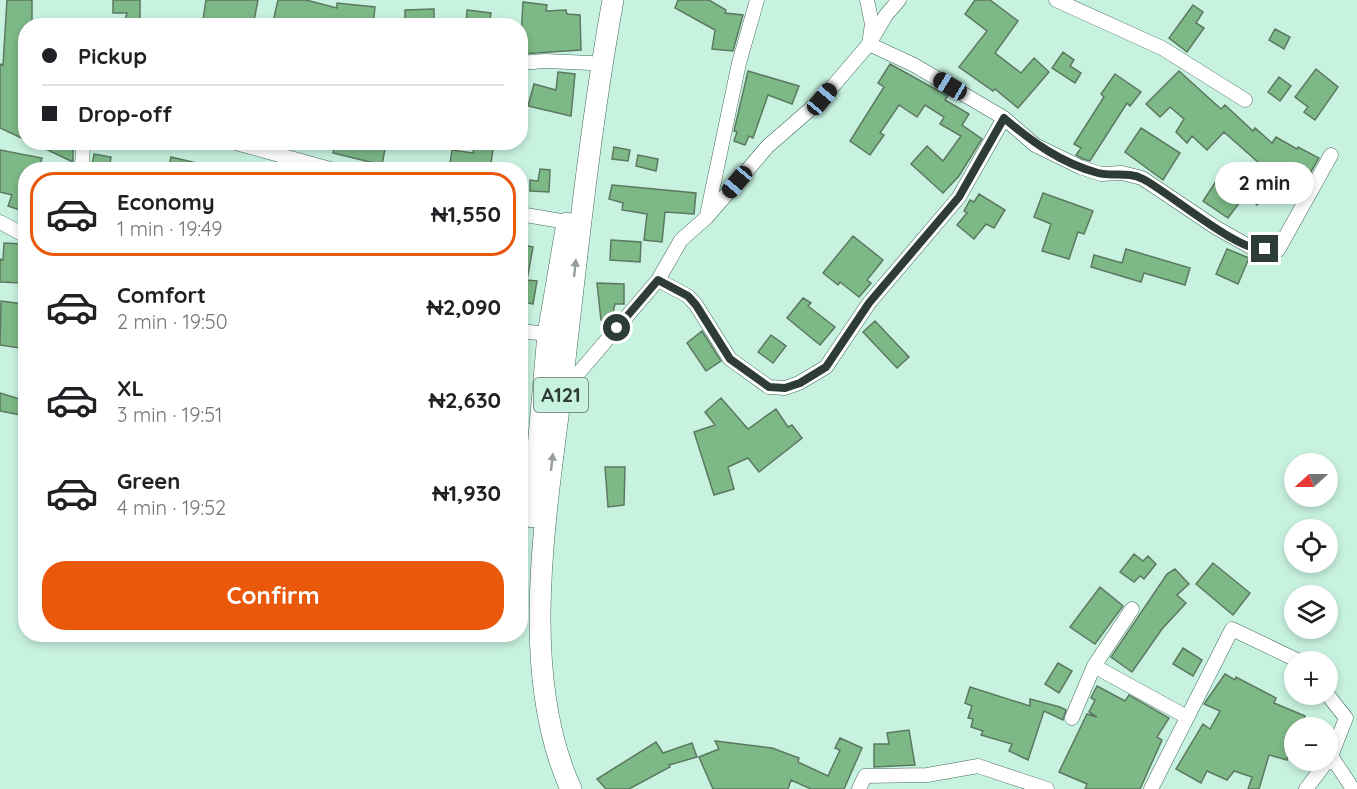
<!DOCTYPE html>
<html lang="en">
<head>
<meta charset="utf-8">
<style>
  body { margin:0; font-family:Quicksand,sans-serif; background:#f6f6f6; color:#202124; height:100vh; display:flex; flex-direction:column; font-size:22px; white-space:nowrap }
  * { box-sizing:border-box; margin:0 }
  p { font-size:20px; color:#757577 }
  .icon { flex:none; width:33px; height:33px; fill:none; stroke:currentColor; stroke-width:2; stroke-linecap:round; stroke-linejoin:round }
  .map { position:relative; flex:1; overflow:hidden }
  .details { position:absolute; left:18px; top:162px; width:510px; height:480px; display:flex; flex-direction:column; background:#fff; border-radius:24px; box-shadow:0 3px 9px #0003 }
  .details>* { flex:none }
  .top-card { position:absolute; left:18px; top:18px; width:510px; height:132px; border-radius:24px; box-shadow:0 3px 9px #0003; display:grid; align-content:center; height:132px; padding:0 24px; background:#fff }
  .needle { width:39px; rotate:249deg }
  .controls { position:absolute; left:1284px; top:453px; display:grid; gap:12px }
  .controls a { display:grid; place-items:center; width:54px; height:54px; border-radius:50%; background:#fff; box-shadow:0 3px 9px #0003; font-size:30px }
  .end { position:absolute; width:27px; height:27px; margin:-14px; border:8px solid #2d3d36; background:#fff; box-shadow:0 0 0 3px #fff }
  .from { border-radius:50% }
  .bubble { position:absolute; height:42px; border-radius:21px; background:#fff; box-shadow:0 3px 9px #0003; font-size:20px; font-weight:700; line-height:42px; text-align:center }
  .car { position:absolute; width:18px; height:36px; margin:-18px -9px; border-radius:8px; box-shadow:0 0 4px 2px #0007; background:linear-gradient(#222 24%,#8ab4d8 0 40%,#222 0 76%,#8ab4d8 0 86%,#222 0) }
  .top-card b { display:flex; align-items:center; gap:21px; height:57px; font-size:22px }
  .top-card b+b { border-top:2px solid #e0e0e0 }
  .top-card i { width:15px; height:15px; background:#202124 }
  ul { padding:10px 0 0; list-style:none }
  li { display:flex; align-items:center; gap:18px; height:84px; margin:0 12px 9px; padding:0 12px; border:3px solid transparent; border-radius:24px }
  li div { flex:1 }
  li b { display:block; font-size:22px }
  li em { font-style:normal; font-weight:700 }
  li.current { border-color:#ea580c }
  li>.icon { width:54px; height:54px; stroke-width:1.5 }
  .action { display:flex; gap:12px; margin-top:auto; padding:12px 24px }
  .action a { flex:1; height:69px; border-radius:24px; background:#ea580c; color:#fff; font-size:24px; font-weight:700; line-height:69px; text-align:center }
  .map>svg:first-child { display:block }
  .building { fill:#7db987; stroke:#5c7860; stroke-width:1.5 }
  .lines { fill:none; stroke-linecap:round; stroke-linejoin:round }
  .minor-casing { stroke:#43695a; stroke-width:15 }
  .primary-casing { stroke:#43695a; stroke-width:22 }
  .minor { stroke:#fff; stroke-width:14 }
  .primary { stroke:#fff; stroke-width:21 }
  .oneway { fill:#969e9a }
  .route { stroke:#2d3d36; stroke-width:8 }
  .labels { text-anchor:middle; stroke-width:4.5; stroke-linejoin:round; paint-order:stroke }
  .shield { fill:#c8f2e0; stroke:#5c7369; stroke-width:1.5 }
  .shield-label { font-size:20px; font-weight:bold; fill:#2d3d36 }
</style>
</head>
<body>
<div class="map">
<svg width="1357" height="789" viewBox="0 0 1357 789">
  <rect width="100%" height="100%" fill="#c8f2e0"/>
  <path class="building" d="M7,0H32V26H26V140L0,128V64L3,65Z
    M113,0H140V26H123L127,13H113Z
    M206,0H258L253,26H202Z
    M278,0H306L337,8V3L375,7L373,26H272Z
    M678,0H709L726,10L725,13L743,15L733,51L712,49L715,30L675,8Z
    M975,0H990L1018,21L995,53L1021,73L1034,58L1049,72L1018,108L995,89L993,91L959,67L987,31L965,14Z
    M523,2L547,5L546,11L566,10L567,14L580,15L581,50L520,54Z
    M1193,5L1203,12L1196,23L1204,28L1187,52L1169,38Z
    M434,9V26H405V10Z
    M467,10L491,13L489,26H466Z
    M1275,29L1290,37L1284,49L1269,40Z
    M1063,52L1074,60L1070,66L1081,73L1075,83L1052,68Z
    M890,64L948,96L945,100L969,114L962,125L982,139L959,176L943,193L911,164L927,146L943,161L961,136L940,124L944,117L925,105L917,117L899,105L880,133L884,135L870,155L850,141L884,87L878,83Z
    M1316,69L1338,87L1315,120L1304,112L1308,107L1295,97Z
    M748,71L799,86L792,104L768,95L753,138L749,136L745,145L734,141L737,132L734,131Z
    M1179,71L1221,109L1225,105L1253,131L1255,128L1272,143L1276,137L1297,149L1298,147L1319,158L1295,199L1273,186L1257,205L1245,195L1228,218L1203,201L1222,172L1227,176L1230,172L1247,185L1260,164L1224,132L1207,150L1192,136L1187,143L1176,132L1184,119L1170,107L1160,117L1146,104Z
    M558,72L575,74L571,116L528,106L534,84L556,90Z
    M1115,74L1141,92L1130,106L1127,103L1090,161L1083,159L1076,155L1081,148L1074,144L1104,97L1101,94Z
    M1279,77L1291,86L1280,101L1268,92Z
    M1141,128L1180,153L1163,180L1125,152Z
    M31,142H73V162Z
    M335,142H354L385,149L382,165L333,153Z
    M475,142H494L490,170H449L452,150L473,153Z
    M614,147L630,150L628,161L612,159Z
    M0,150L42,158L39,170H26V212L8,206L12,195L0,192Z
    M94,154L111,157L109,170H91Z
    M638,155L658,159L656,171L636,166Z
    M171,157L206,165V170H168Z
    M540,169L550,170L549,192L530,191V180L538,181Z
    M612,185L696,193L694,214L665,212L662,242L644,240L647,214L622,210L623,203L609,199Z
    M1043,193L1093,211L1084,234L1078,232L1069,259L1042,251L1051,224L1034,217Z
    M979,194L1005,210L994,228L986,224L974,239L957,225L967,213L964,211L970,200L974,202Z
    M853,236L883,260L867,280L871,283L859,297L840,282L838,285L823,273Z
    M611,240L641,242L640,262L610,260Z
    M4,243L24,244L21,283L0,282V259L3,260Z
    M520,244L533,247L527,280L537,281L533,304L520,301Z
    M1126,249L1190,268L1185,285L1144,273L1141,282L1091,267L1094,255L1122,263Z
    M1227,249L1249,258L1238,284L1216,274Z
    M597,283L624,284V304H615L611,321L601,320Z
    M803,298L811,303L808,306L835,327L820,345L787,318Z
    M1,301L23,304L20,320L26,321V349L0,345Z
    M875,321L909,357L897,368L863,332Z
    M702,331L721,361L706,371L687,343Z
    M771,335L786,346L773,363L758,352Z
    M0,393L26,401V416L0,411Z
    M721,398L748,429L776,409L788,427L792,425L802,438L759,472L748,458L728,467L734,489L714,495L694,432L715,425L705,412Z
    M605,467H625L624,505L608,507Z
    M1134,554L1143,561L1148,556L1156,564L1144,579L1140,576L1134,582L1120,572Z
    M1213,563L1250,593L1233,615L1196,584Z
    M1175,569L1189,584L1177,595L1186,603L1162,629L1132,672L1111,657L1167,574Z
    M1100,587L1123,606L1095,644L1070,627Z
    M1183,648L1202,660L1193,676L1173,664Z
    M1058,663L1072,671L1059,693L1045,684Z
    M1225,674L1235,680L1236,677L1276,698L1274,703L1305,716L1300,728H1294L1287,760L1269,755L1259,789H1248L1252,777L1234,771L1227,780L1207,771L1201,783L1176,769L1203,724L1210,729L1220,711L1204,704Z
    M1097,686L1125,701L1129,695L1169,718L1157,737L1162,740L1140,789H1085L1087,784L1059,772L1087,714L1097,717L1089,712L1095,700L1091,698Z
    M970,687L1030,706V699L1060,707L1066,710L1063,720L1044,711L1028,760L1009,751L1012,744L981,735L983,731L971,727L973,719L968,718L972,706L965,703Z
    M909,730L915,765L874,767V744H889L887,733Z
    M840,738L862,748L844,789H811L791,780L788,789H713L699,757L719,749L715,741L772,748L799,758L798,762L828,776L840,750L835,748Z
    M656,742L663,753L692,743L697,757L669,765L670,767L629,789H606L597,779Z"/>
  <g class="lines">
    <g class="minor-casing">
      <path id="minor" d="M867,0L872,24L869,44L914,65L1004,118L1035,145L1080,167L1101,174L1122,173L1142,178L1215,227L1252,248L1259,250H1278L1331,155
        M1056,0L1162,48L1245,100
        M520,63L545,61L591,63
        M232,142L334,170
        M82,170L83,142
        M520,214L567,222
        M707,215L739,63L757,0
        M0,222L26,236
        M658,280L688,296L696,305L730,359L769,387L785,388L799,383L826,367L869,303L959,197L1004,118
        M520,331L548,334
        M562,381L576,376L658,280L681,240L707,217L768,146L822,99L869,44L886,15L899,0
        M1132,609L1094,666L1187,717
        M1072,718L1094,666
        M1331,756L1353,789
        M859,789L865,776L927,775L978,766L1047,789
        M1151,789L1232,629L1301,662
        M1306,789L1331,756L1346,718L1327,694"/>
    </g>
    <g class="primary-casing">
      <path id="primary" d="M532,517L548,334L567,223
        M571,789C515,667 549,498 564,368C578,245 591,122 613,0"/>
    </g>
    <use href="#minor" class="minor"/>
    <use href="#primary" class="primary"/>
  </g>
  <defs><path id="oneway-solid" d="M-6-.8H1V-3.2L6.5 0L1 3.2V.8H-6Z" transform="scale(1.5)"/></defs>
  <g class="oneway">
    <use href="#oneway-solid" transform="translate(575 268) rotate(-84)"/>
    <use href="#oneway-solid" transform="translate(552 462) rotate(-83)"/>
  </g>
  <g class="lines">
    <path class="route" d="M617,328L658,280L688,296L696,305L730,359L769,387L785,388L800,383L826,367L869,303L959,197L1004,118C1032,142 1061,163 1098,173C1113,177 1128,171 1143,179C1167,191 1242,255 1265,249"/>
  </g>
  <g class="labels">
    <rect class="shield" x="534" y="378" width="54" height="34" rx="4.5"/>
    <g class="shield-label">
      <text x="561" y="402">A121</text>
    </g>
  </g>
</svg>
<div class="controls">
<a><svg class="needle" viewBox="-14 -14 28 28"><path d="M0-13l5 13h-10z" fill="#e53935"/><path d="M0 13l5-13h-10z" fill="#757577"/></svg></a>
<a><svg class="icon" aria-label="locate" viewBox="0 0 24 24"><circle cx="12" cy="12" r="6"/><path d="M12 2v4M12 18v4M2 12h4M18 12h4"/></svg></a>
<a><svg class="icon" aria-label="layers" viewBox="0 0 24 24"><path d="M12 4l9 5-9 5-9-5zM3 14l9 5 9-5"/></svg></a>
<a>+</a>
<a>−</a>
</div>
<i class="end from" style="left:617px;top:328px"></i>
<i class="end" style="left:1265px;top:249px"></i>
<div class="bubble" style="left:1215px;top:162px;width:99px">2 min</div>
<i class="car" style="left:950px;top:86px;rotate:301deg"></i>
<i class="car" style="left:822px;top:99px;rotate:40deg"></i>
<i class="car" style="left:737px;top:182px;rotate:220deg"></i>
<div class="top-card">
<b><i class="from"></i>Pickup</b>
<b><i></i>Drop-off</b>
</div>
<section class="details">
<ul>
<li class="current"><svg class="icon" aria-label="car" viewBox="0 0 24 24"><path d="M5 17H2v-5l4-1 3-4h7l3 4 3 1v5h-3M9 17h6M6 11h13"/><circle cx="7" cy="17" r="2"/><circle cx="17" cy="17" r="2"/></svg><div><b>Economy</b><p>1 min · 19:49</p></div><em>₦1,550</em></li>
<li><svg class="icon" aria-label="car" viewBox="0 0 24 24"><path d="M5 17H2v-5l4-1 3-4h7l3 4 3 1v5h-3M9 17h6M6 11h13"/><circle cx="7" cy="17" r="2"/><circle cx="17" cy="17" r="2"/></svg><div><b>Comfort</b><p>2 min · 19:50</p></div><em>₦2,090</em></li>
<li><svg class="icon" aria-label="car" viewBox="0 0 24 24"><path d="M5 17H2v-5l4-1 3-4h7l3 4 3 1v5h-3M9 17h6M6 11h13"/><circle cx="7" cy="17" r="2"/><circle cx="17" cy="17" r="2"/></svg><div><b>XL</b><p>3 min · 19:51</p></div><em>₦2,630</em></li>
<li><svg class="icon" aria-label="car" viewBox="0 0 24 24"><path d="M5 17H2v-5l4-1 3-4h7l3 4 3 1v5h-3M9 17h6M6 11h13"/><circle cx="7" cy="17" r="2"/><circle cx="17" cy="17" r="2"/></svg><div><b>Green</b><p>4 min · 19:52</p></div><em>₦1,930</em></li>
</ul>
<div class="action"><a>Confirm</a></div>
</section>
</div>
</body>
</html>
